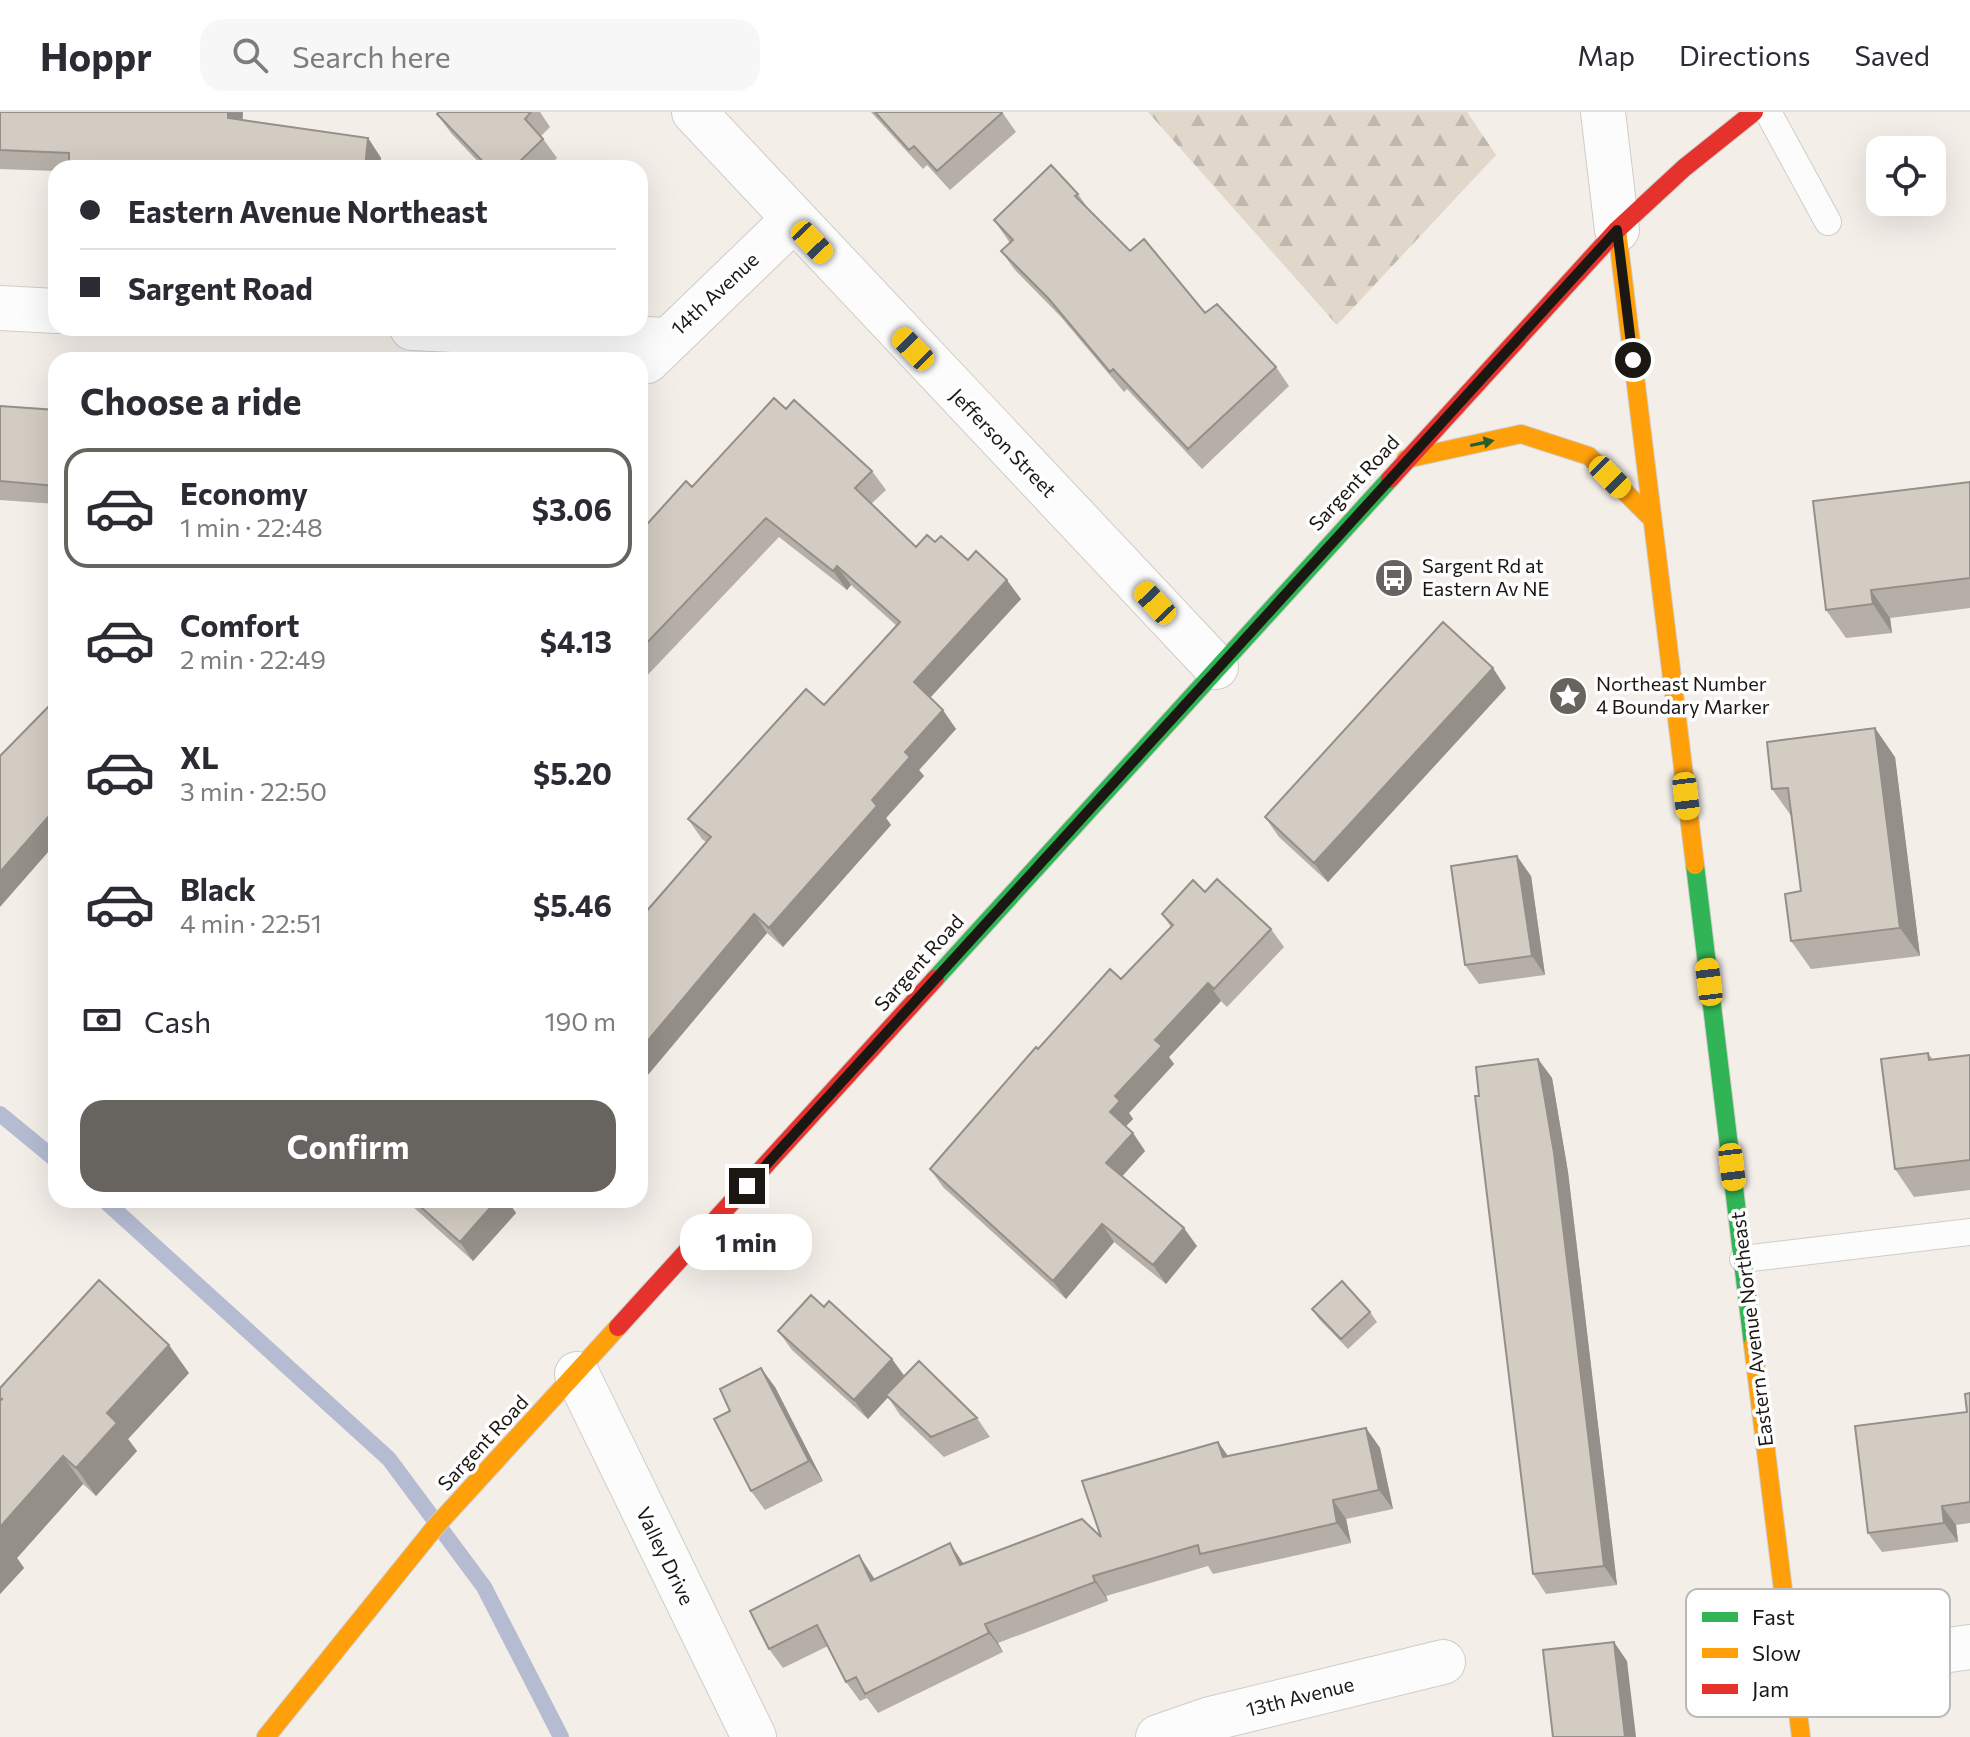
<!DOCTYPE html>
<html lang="en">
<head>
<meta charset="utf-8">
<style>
  body { margin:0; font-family:Commissioner,sans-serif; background:#f7f7f7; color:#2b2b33; height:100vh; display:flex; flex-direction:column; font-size:30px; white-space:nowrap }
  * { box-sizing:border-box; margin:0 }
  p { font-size:26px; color:#7c7c81 }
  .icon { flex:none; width:44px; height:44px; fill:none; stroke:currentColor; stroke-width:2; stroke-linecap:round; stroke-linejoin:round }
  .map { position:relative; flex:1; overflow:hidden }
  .side { position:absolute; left:48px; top:240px; width:600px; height:856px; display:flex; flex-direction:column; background:#fff; border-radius:24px; box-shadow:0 8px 32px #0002 }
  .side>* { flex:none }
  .hud { position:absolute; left:48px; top:48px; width:600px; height:176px; border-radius:24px; box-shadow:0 8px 32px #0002; display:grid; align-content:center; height:176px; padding:0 32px; background:#fff }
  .fabs { position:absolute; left:1866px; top:24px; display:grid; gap:16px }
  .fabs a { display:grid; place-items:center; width:80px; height:80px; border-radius:16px; background:#fff; box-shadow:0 8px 32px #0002; font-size:40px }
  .end { position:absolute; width:36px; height:36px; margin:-18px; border:10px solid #1b1814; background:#fff; box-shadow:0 0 0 4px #fff }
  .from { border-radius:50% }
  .bubble { position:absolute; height:56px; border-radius:24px; background:#fff; box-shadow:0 8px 32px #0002; font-size:26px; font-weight:700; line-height:56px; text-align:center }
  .car { position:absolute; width:24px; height:48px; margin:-24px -12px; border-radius:10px; box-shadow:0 0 6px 2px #0007; background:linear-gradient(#f5c518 24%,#345 0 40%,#f5c518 0 76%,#345 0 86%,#f5c518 0) }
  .hud b { display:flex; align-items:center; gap:28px; height:76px; font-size:30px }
  .hud b+b { border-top:2px solid #e1e1e2 }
  .hud i { width:20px; height:20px; background:#2b2b33 }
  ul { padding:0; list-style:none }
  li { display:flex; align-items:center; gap:24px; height:120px; margin:0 16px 12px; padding:0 16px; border:4px solid transparent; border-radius:24px }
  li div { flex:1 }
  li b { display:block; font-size:30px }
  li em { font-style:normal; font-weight:700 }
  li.on { border-color:#67635e }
  li>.icon { width:72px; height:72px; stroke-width:1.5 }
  h2 { padding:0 32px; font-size:36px; line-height:96px }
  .pay { display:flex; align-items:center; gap:20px; height:88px; padding:0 32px; font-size:30px }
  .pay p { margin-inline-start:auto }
  .cta { display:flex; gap:16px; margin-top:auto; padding:16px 32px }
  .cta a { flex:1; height:92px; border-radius:24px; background:#67635e; color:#fff; font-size:32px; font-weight:700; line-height:92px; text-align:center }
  header { display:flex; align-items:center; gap:48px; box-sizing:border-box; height:112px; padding:0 40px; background:#fff; border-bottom:2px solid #e1e1e2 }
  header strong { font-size:38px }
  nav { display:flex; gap:44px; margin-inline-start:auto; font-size:28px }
  .search { width:560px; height:72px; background:#f7f7f7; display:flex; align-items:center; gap:20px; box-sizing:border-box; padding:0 28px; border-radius:24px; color:#7c7c81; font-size:30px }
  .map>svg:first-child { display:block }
  .forest { fill:url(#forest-firs) }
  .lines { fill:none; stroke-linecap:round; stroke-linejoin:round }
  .stream { stroke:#b5bcd2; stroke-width:16 }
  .lane-casing { stroke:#d0ccc7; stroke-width:28 }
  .street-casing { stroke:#d0ccc7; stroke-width:46 }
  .fast-casing { stroke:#d0ccc7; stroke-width:20 }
  .slow-casing { stroke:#d0ccc7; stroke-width:20 }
  .jam-casing { stroke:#d0ccc7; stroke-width:20 }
  .lane { stroke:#fdfcfc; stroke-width:26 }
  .street { stroke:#fdfcfc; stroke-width:44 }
  .fast { stroke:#30b455; stroke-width:18 }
  .slow { stroke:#ff9f0a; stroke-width:18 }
  .jam { stroke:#e5322d; stroke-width:18 }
  .wall { fill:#b5afa8 }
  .shaded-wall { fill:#948f88 }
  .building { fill:#d3ccc3; stroke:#948f88; stroke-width:2 }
  .oneway { fill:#245e31 }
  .route { stroke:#1b1814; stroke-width:10 }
  .labels { text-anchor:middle; stroke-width:7; stroke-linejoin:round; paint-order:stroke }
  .street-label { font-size:20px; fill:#1b1814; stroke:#fefefe }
  .poi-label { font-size:20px; fill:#1b1814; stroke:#fefefe; text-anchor:start }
  .key { fill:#fefefe; stroke:#bab9b8; stroke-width:2 }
  .key-label { font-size:22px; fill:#1b1814 }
</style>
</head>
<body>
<header>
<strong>Hoppr</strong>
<div class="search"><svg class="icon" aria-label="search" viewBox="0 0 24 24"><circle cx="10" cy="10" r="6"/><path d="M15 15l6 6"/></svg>Search here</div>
<nav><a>Map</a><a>Directions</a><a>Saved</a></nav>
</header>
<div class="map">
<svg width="1970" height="1625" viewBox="0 0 1970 1625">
  <defs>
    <pattern id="forest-firs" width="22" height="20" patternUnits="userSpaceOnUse" patternTransform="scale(2)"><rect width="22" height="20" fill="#e1d7ca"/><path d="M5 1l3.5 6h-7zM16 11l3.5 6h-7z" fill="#c0b8ad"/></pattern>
  </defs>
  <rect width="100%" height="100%" fill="#f3eee8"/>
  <path class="forest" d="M1148,0H1467L1496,43L1337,213Z"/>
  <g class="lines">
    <path class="stream" d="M0,1002L56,1048
      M104,1088L389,1347L484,1475L561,1625"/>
    <g class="lane-casing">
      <path id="lane" d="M1768,0L1828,110
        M1743,1147L1970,1120"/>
    </g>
    <g class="street-casing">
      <path id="street" d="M694,0L1216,555
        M1603,0L1617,118
        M0,196L56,199
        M412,216L666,228
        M647,249L792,109
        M577,1262L754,1625
        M1793,1560L1970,1535
        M1158,1625L1210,1607L1443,1550"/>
    </g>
    <g class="fast-casing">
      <path id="fast" d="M1695,753L1753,1233
        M935,867L1390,367"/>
    </g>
    <g class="slow-casing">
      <path id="slow" d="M1617,118L1695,753
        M1406,347L1521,322L1589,344L1652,407
        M1753,1233L1801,1625
        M266,1625L436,1414L618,1215"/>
    </g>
    <g class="jam-casing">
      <path id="jam" d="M1390,367L1617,118L1684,56L1754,0
        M618,1215L935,867"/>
    </g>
    <use href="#lane" class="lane"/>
    <use href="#street" class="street"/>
    <use href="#fast" class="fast"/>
    <use href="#slow" class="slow"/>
    <use href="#jam" class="jam"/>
  </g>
  <path class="wall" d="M0,0L242,8L368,26L381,46L380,56H56V59L0,57Z
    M439,0H540L550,15L541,24L557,46L547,56H484L451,21L437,2Z
    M871,0H1002L1016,20L950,78L927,53L923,57Z
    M1078,82L1089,98L1130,139L1205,201L1276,255L1289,274L1202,357L1127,277L1124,280L1061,205L1015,158L1001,139L1010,131L994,108Z
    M0,294L56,298V392L0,388Z
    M786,297L872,359L886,378L871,392L916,435L935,430L968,448L1021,487L930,586L956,617L919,658L924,664L886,706L891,713L783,835L767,821L640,972V797L645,801L706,730L702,727L688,707L824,593L897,514L851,473L847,478L779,425L640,571V420Z
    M1970,370V496L1890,506L1892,521L1846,526L1826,498Z
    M1506,576L1328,770L1279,725L1265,705Z
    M1895,645L1920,844L1811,857L1791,829L1801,779L1792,705L1772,677Z
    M1531,764L1545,863L1479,872L1465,853Z
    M1205,780L1271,817L1284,835L1227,895L1221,889L1169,945L1174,952L1129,1001L1133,1007L1126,1014L1133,1021L1145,1039L1122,1064L1197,1134L1166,1172L1114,1130L1066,1187L943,1075L930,1057L1038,937L1121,867L1171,815L1162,802Z
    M1928,941L1933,948L1970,943V1078L1914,1085L1895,1057Z
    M1538,947L1552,966L1568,1060L1617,1473L1546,1482L1533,1462L1479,984Z
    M408,1088H516L511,1094L516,1101L473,1149L411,1093Z
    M824,1195L904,1264L977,1306L990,1325L944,1345L900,1303L888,1285L868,1307L792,1238L778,1219Z
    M1312,1197L1370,1200L1377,1210L1348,1237L1319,1207Z
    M189,1261L128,1327L137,1339L96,1384L83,1372L17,1446L24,1456L0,1482V1276Z
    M775,1275L823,1369L765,1398L751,1379Z
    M1970,1281V1411L1956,1413L1958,1430L1882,1440L1868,1421L1967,1300Z
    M1366,1316L1380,1336L1393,1397L1346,1407L1351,1431L1213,1462L1208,1454L1106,1484L1108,1489L998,1531L1003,1540L878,1601L867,1586L860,1589L846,1570L828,1534L783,1556L769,1537L872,1463L875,1467L964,1452L1101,1425L1218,1330L1228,1344Z"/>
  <path class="shaded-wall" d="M228,0H243L242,26L228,6Z
    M368,26L381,46L380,56H365Z
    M837,454L851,473L847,478L833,459Z
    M1007,468L1021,487L927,589L914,570Z
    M1871,478L1890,506L1892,521L1873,492Z
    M1493,556L1506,576L1328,770L1314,751Z
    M943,598L956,617L919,658L924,664L886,706L891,713L783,835L769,816L872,688L905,640Z
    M1875,616L1895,645L1920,844L1900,816Z
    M56,696V731L0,795V760Z
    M1517,744L1531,764L1545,863L1532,844Z
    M754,802L767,821L642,970L640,968V938Z
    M1208,871L1221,889L1169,945L1174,952L1129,1001L1133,1007L1122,1018L1110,1000L1115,984L1155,928Z
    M1538,947L1552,966L1568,1060L1617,1473L1604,1454Z
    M1133,1021L1145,1039L1118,1069L1106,1051Z
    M497,1088H516L511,1094L516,1101L473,1149L460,1130Z
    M1102,1112L1114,1130L1066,1187L1053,1169Z
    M1184,1116L1197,1134L1166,1172L1153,1153Z
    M169,1233L189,1261L128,1327L137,1339L96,1384L76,1356L107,1301Z
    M892,1247L906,1266L868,1307L854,1288Z
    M761,1256L775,1275L823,1369L809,1349Z
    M1366,1316L1380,1336L1393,1397L1379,1378Z
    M1218,1330L1232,1350L1223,1345Z
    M63,1344L83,1372L17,1446L24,1456L0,1482V1415Z
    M1333,1388L1346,1407L1351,1431L1337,1411Z
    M1942,1394L1956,1413L1958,1430L1944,1411Z
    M950,1431L963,1451L974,1473L960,1453Z
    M859,1443L872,1463L885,1488L871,1469Z
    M1093,1464L1106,1484L1108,1489L1095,1470Z
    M985,1512L998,1531L1003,1540L989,1521Z
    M1614,1530L1627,1549L1636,1625H1625Z"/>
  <path class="building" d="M0,0H228V6L368,26L365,56H162L69,49V41L0,38Z
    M439,0H531L525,7L543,27L513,56H489L437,2Z
    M875,0H1002V1L937,59L914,34L909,38Z
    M1051,53L1078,82L1075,84L1130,139L1144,127L1205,201L1217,192L1276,255L1188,337L1113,257L1110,260L1048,186L1001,139L1013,128L994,108Z
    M774,286L786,297L794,288L872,359L855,376L916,435L927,423L935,430L941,424L968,448L976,439L1007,468L914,570L943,598L905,640L910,645L872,688L877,694L769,816L754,802L640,938V797L645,801L711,725L688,707L806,577L824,593L900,510L837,454L833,459L766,406L640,538V420L686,369L692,375Z
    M0,294L56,298V374L0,369Z
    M1970,370V466L1871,478L1873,492L1826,498L1813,389Z
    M1443,510L1493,556L1314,751L1265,705Z
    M56,587V696L0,760V644Z
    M1875,616L1900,816L1791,829L1785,782L1801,779L1788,676L1772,677L1767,630Z
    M1517,744L1532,844L1465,853L1451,754Z
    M1217,767L1271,817L1214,877L1208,871L1155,928L1162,934L1115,984L1120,989L1110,1000L1133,1021L1106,1051L1184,1116L1153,1153L1102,1112L1053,1169L930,1057L1036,935L1038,937L1110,857L1121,867L1173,813L1162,802L1193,768L1205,780Z
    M1928,941L1929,948L1970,943V1048L1895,1057L1881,947Z
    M1538,947L1554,1041L1604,1454L1533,1462L1475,984H1479L1476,955Z
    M413,1088H497L460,1130Z
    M99,1168L169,1233L107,1301L117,1311L76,1356L63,1344L0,1415V1289L2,1287L0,1286V1276Z
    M1342,1169L1370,1200L1341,1227L1312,1197Z
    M811,1183L824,1195L829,1189L892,1247L854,1288L778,1219Z
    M919,1249L977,1306L931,1325L886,1283Z
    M761,1256L809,1349L751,1379L714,1307L730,1299L720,1277Z
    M1970,1281V1390L1942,1394L1944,1411L1868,1421L1855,1314L1967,1300L1965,1282Z
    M1366,1316L1379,1378L1333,1388L1337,1411L1200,1442L1198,1433L1093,1464L1095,1470L985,1512L989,1521L865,1582L856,1565L846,1570L817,1513L769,1537L750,1499L859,1443L871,1469L950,1431L960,1453L1082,1407L1101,1425L1082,1369L1218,1330L1223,1345Z
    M1614,1530L1625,1625H1553L1543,1538Z"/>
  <defs><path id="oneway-solid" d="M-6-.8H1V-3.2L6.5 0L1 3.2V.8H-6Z" transform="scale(2)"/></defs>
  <use class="oneway" href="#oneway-solid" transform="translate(1482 331) rotate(-12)"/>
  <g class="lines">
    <path class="route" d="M747,1074L1617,118L1633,248"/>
  </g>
  <defs>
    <g id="bus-disc" transform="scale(2)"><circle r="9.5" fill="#67635e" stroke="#fefefe"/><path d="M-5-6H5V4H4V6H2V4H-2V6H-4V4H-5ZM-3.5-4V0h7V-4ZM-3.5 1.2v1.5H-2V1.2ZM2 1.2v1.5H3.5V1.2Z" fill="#fff"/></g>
    <g id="sight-disc" transform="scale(2)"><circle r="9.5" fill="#67635e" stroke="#fefefe"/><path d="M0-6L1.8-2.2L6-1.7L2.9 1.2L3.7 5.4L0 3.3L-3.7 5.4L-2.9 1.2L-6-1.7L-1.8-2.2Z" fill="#fff"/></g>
  </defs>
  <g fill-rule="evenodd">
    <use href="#bus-disc" x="1394" y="466"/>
    <use href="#sight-disc" x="1568" y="584"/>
  </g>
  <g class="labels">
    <g class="street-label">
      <text transform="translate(715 182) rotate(-43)" y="7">14th Avenue</text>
      <text transform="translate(1003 331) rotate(46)" y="7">Jefferson Street</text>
      <text transform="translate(1354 371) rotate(-47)" y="7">Sargent Road</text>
      <text transform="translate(919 851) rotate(-48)" y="7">Sargent Road</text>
      <text transform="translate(1752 1217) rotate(-97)" y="7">Eastern Avenue Northeast</text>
      <text transform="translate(483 1331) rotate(-47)" y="7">Sargent Road</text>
      <text transform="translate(665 1444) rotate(64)" y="7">Valley Drive</text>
      <text transform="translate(1300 1585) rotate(-14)" y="7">13th Avenue</text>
    </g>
    <g class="poi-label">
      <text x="1422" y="461">Sargent Rd at<tspan x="1422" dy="23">Eastern Av NE</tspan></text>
      <text x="1596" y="579">Northeast Number<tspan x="1596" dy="23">4 Boundary Marker</tspan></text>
    </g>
  </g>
  <rect x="1686" y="1477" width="264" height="128" rx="12" class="key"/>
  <rect x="1702" y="1500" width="36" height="10" fill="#30b455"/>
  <rect x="1702" y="1536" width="36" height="10" fill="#ff9f0a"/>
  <rect x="1702" y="1572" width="36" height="10" fill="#e5322d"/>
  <g class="key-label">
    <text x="1752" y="1513">Fast</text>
    <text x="1752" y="1549">Slow</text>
    <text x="1752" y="1585">Jam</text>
  </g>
</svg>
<div class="fabs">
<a><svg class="icon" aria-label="locate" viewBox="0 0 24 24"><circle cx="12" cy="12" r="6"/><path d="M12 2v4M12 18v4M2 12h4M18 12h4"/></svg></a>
</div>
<i class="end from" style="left:1633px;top:248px"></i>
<i class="end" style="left:747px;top:1074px"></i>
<div class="bubble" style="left:680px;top:1102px;width:132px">1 min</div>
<i class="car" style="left:812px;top:130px;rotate:137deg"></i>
<i class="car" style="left:913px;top:237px;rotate:316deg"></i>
<i class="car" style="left:1610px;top:365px;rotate:135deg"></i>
<i class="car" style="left:1155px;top:491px;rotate:317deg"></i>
<i class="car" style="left:1686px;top:684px;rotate:173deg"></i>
<i class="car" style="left:1709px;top:870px;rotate:353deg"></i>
<i class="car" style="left:1732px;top:1055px;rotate:173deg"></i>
<div class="hud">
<b><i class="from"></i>Eastern Avenue Northeast</b>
<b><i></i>Sargent Road</b>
</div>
<section class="side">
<h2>Choose a ride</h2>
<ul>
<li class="on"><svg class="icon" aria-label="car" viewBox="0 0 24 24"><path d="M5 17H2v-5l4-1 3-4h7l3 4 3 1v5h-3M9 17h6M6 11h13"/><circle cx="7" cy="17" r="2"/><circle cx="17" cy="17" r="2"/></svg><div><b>Economy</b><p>1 min · 22:48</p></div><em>$3.06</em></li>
<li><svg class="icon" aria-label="car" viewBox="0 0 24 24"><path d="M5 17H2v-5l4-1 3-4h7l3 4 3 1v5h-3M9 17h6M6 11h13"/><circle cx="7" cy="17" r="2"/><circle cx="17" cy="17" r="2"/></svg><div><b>Comfort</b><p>2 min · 22:49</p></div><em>$4.13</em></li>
<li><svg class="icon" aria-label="car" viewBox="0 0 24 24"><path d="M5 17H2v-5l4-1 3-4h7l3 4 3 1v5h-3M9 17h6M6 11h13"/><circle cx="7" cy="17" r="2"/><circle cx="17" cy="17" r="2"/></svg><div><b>XL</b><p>3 min · 22:50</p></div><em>$5.20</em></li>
<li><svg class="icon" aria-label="car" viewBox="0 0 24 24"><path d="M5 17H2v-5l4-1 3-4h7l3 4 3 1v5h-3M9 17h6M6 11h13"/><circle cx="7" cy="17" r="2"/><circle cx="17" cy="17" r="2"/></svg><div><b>Black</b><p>4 min · 22:51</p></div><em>$5.46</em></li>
</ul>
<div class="pay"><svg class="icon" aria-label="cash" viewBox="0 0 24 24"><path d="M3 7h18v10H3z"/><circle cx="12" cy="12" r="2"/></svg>Cash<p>190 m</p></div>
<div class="cta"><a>Confirm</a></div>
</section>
</div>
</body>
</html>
